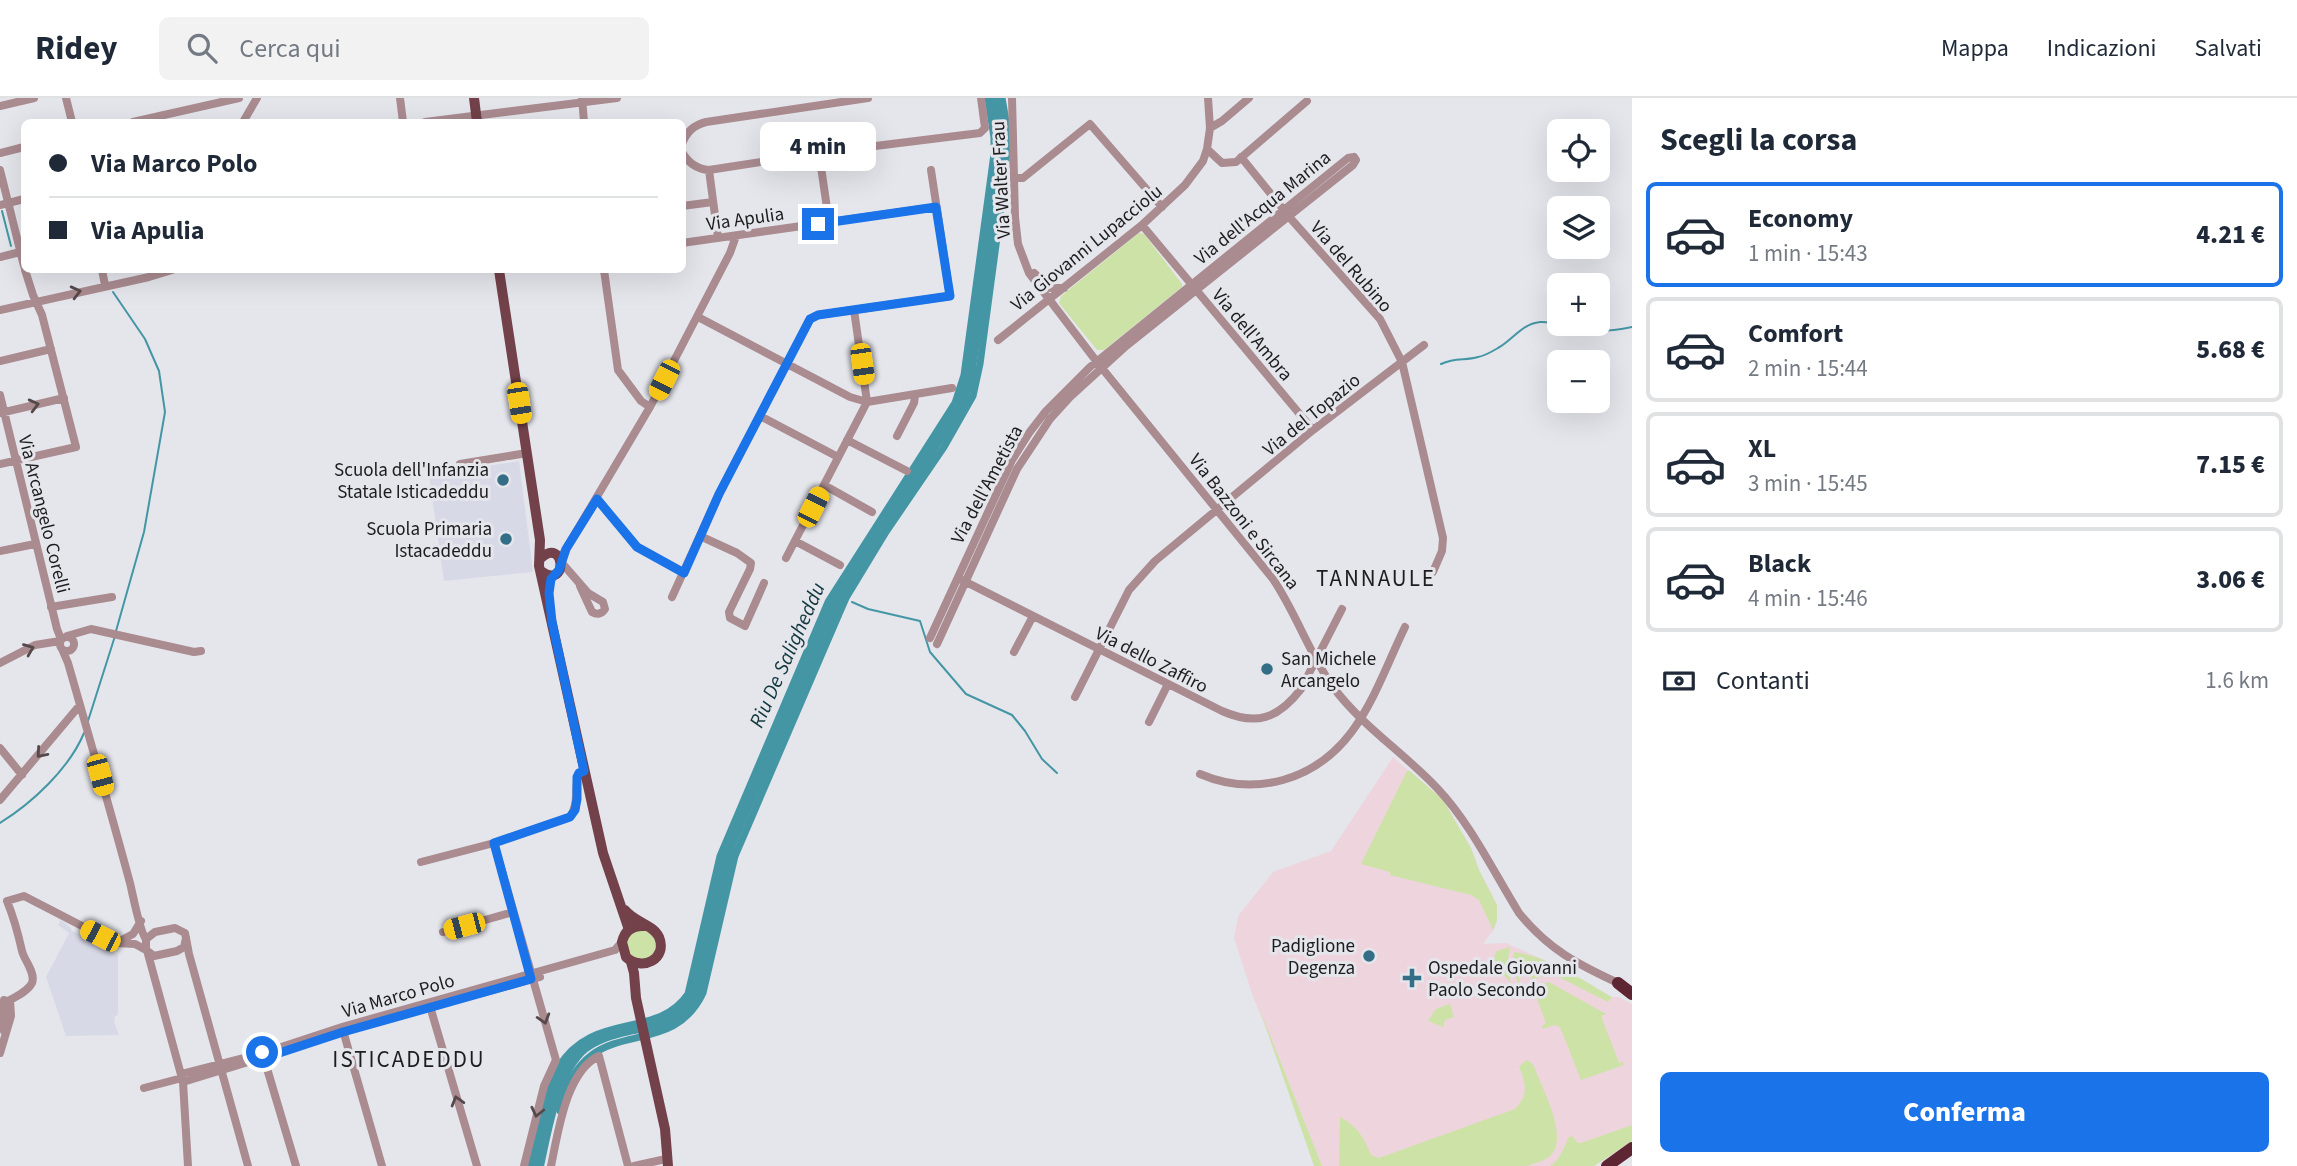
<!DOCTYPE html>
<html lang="it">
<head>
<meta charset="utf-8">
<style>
  body { margin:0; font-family:"Source Sans 3",sans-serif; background:#f2f2f3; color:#1f2937; height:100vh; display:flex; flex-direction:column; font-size:26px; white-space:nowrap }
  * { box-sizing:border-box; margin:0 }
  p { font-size:23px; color:#747a83 }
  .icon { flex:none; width:38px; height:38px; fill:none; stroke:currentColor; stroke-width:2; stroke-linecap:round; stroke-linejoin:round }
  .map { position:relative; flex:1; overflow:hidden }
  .sheet { display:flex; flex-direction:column; background:#fff; width:665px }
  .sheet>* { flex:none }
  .guide { position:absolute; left:21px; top:21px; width:665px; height:154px; border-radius:10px; box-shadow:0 7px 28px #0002; display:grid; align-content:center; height:154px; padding:0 28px; background:#fff }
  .controls { position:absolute; left:1547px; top:21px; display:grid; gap:14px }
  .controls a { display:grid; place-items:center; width:63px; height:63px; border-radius:10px; background:#fff; box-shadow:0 7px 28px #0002; font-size:35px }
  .end { position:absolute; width:32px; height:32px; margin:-16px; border:9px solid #1a73e8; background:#fff; box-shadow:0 0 0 4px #fff }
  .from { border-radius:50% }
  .bubble { position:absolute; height:49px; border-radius:10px; background:#fff; box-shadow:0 7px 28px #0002; font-size:23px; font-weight:800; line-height:49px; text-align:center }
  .car { position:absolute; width:21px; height:42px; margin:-21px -10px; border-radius:9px; box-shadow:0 0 5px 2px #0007; background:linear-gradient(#f5c518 24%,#345 0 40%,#f5c518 0 76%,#345 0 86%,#f5c518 0) }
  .guide b { display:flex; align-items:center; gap:24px; height:66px; font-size:26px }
  .guide b+b { border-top:2px solid #e0e1e3 }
  .guide i { width:18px; height:18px; background:#1f2937 }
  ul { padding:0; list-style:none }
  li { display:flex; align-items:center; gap:21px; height:105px; margin:0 14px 10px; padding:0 14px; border:4px solid #e0e1e3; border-radius:10px }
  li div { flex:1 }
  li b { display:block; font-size:26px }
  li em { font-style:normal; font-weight:800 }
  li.selected { border-color:#1a73e8 }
  li>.icon { width:63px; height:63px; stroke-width:1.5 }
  h2 { padding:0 28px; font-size:32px; line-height:84px }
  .pay { display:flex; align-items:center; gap:18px; height:77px; padding:0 28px; font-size:26px }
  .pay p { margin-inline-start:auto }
  .primary-button { display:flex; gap:14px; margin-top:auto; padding:14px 28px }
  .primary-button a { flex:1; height:80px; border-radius:10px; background:#1a73e8; color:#fff; font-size:28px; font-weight:800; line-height:80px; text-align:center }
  header { display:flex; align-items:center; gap:42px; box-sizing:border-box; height:98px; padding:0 35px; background:#fff; border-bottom:2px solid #e0e1e3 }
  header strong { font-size:33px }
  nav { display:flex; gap:38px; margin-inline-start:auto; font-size:24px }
  .search { width:490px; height:63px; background:#f2f2f3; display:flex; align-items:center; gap:18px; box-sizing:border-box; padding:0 24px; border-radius:10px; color:#747a83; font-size:26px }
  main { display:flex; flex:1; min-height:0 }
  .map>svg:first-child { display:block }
  .built { fill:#d7d9e6 }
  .medical { fill:#eed5dd }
  .green { fill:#cde2a6 }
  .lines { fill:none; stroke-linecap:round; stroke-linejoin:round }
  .stream { stroke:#4496a5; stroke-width:2 }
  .canal { stroke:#4496a5; stroke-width:7 }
  .river { stroke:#4496a5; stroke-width:12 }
  .minor { stroke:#a98b90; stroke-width:8 }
  .major { stroke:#72414a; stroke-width:10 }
  .highway { stroke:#5d2632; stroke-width:12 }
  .oneway { stroke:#55494c }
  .route { stroke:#1a73e8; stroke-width:9 }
  .poi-dot { fill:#336e86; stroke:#e5e6ec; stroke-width:2.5 }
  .labels { text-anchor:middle; stroke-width:6; stroke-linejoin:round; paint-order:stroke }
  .street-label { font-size:19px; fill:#1d1d1f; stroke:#e5e6ec }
  .poi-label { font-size:19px; fill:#1d1d1f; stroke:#e5e6ec; text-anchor:end }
  .water-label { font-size:21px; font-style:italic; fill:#0f373d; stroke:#e5e6ec }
  .quarter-label { font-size:23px; letter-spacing:2px; fill:#1d1d1f; stroke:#e5e6ec }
</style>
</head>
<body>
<header>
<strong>Ridey</strong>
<div class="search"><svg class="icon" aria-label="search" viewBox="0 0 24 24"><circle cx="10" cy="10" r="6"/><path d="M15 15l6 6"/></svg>Cerca qui</div>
<nav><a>Mappa</a><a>Indicazioni</a><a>Salvati</a></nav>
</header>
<main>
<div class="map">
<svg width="1632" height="1068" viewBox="0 0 1632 1068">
  <rect width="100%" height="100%" fill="#e5e6ec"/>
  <path class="built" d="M519,363L533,474L444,483L429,377Z
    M61,822L71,830V832L118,857V917L115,918L114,924L119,937L66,938L46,879L69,835L58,827Z"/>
  <path class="medical" d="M1393,659L1443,702L1471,750L1479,772L1497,807V822L1495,830L1483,846L1506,845L1544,862L1612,899H1619L1632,906V1043L1594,1068H1314L1276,953L1253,899L1234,840L1238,818L1273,774L1331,753Z"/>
  <path class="green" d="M1139,135L1144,136L1182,186V189L1104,252H1097L1059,205L1061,198Z
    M1407,673H1410L1443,702L1471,750L1479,772L1497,807V822L1493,832L1479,802L1471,797L1390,777V774L1361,766Z
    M626 847a15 15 0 1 1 30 0a15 15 0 1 1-30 0Z
    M1510,849L1507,869L1511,885L1498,871L1493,861L1497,853Z
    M1514,854C1549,858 1582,882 1612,899L1608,904L1553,876L1532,881L1530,876L1519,880L1520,884L1518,885L1512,868Z
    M1549,884L1606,916L1601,918L1619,965L1623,964L1624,967L1581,982L1560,929L1554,927L1543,931L1542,928L1546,925L1534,893L1529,894L1528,891Z
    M1450,906L1454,919L1445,922L1443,929L1428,923L1436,911Z
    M1259,910L1322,1068H1314Z
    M1526,962L1533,966C1541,988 1568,1036 1552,1056C1546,1063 1535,1065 1527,1068H1339L1340,1019C1357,1028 1364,1039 1371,1057L1379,1060L1515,1011C1529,997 1526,985 1519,969Z
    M1632,1027V1043L1594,1068H1550C1560,1062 1564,1049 1569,1039L1572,1038L1577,1044L1581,1045Z"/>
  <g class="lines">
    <path class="stream" d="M2,113L11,148
      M94,172L96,173
      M113,194L145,241L159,273L165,314L144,434L116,533
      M1441,266C1456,259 1465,263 1478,259C1484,258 1493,253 1498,250C1513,242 1521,226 1540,224C1553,223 1564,230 1577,232C1596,234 1614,233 1632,229
      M843,491L844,495
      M852,504L868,511L920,523L930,554L966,596L1012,617L1025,633L1042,661L1057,675
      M88,623L115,538
      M0,725C32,705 69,671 84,635"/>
    <path class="canal" d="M560,1013C584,907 668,969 703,895L735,758L839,516L846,500L886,434L944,349L973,298L980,266L1005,80L1008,34L1002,0
      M531,1068C537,1041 545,992 558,970C592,912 657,942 688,896L720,758L828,504L955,305L964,277L994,56V40L988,0"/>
    <path class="river" d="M538,1068C546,1032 555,973 584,949C597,939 614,934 629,931C658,926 675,924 694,899L730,746L831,514L843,491L962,303L969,277L1001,58V38L995,0"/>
    <path class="minor" d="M66,0L72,24
      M400,0L403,24
      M582,0L584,24
      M1012,0L1015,119L1018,146L1029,175L1097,264L1273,481C1296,515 1309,555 1333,589C1363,629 1403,654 1437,690C1471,726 1493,773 1519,815C1548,851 1577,866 1618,885
      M0,8L34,0
      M133,24L239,0
      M243,24L257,0
      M425,24L617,0
      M1210,30L1222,23L1249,0
      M682,46C686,34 694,27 706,24L868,0
      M1207,51L1222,65L1236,64L1307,3
      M682,54C688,65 697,71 709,72L819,55L980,35L985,30L981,0
      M0,55L24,49
      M819,55L829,124
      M1241,59L1291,121L1380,221L1402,264L1443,440L1442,453L1433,474
      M0,72L24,168
      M709,72L718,140
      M1015,80H1023L1090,26L1162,109
      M0,107L24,101
      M682,108L713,104
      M1142,127L1313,332
      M682,145L936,109
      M0,159L20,154
      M102,172L105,187
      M604,172L618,272L641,303L650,309
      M1034,175L1050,190H1064
      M0,212L149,179L172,172
      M854,212L867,304
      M698,219L850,299L867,304L952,290
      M998,242L1142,127L1185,87L1203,63L1207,51L1210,30L1208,0
      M0,263L51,251
      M0,297L57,531L61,541
      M0,315L64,300
      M760,318L838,359
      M897,338L914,305L915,297
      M847,342L907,373
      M0,366L76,349L42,217L33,197L25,172
      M460,366L527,355
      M824,387L872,414
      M597,401L637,449L684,475
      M700,438L737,455L751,465L750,471L729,514L730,520L745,528L764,485
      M795,443L840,467
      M0,453L35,446
      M786,460L867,304
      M962,482L1222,613C1256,628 1278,621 1301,591L1342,511
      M580,488L592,514C597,517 602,516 605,511L603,504L588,495L561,464L563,456L650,309L730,155L736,138
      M672,499L719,396L810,221L818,217L950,198L931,72
      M51,509L112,499
      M67,538L91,531L194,554L201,553
      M60 546a7 7 0 1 1 14 0a7 7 0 1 1-14 0Z
      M930,540L1012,362L1029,335L1046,313L1090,269L1348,60L1354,59
      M937,546L1017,371L1050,321L1070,299L1126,248L1353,67L1356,62L1354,59
      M62,551L68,565C89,638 110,711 130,785C133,797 140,835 146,841
      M1014,554L1033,518
      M0,565L35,547L60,543
      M1075,599L1129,492L1155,463L1313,332L1424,247
      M1149,624L1168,586
      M0,650L22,677
      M1200,676C1228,688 1254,690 1283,682C1357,661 1375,591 1405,529
      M0,702L80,607
      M494,745L556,962L544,988L524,1068
      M421,764L494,745L570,719C582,702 570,680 584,673
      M443,834L513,814
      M186,840L184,849L177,853L154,858L146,852V841L155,834L175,830L185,835L189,856L248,1068
      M118,844L133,836L141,823
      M148,856L183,984L188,1068
      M475,897L540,879
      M10,902C17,898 28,893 32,885C36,875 24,862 22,853C18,835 14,820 7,803L24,798L115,845L135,846L146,852
      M429,905L477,1068
      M342,929L382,1068
      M4,933V902
      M0,955L11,918L10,902
      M263,957L296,1068
      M181,976L263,955L342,929L615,852L622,844
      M183,984L268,958
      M144,990L182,980
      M551,1068C558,1035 566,973 599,958L628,1068
      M634,1068L666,1061"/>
    <path class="major" d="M474,0L477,24
      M499,172L540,442L539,468L603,755L629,832
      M540,461C565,437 569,493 541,473
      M625,812C634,824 653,826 659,839C668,861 642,874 626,859L622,844C625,832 633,827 645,828
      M631,864L634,875L636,900L665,1031L668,1068"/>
    <path class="highway" d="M1618,885L1632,896
      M1607,1068L1632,1050"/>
  </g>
  <defs><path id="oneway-chevron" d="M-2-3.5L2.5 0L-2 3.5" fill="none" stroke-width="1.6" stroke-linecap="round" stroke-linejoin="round" transform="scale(1.75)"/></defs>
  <g class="oneway">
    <use href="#oneway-chevron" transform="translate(76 194) rotate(-14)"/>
    <use href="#oneway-chevron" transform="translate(34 307) rotate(-14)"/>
    <use href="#oneway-chevron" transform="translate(29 551) rotate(-22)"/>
    <use href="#oneway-chevron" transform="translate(41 655) rotate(131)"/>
    <use href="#oneway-chevron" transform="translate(544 921) rotate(73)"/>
    <use href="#oneway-chevron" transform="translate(457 1003) rotate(-106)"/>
    <use href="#oneway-chevron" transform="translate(537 1014) rotate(103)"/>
  </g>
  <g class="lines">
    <path class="route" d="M262,954L264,960L343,934L531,881L494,745L570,719L575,712L577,701V679L579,675L584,673L552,524L549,495L551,481L559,472L566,451L597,401L637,449L684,475L719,396L810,221L818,217L950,198L936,109L818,126"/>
  </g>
  <g class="poi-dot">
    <circle cx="503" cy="382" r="7"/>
    <circle cx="506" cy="441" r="7"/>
    <circle cx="1267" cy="571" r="7"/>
    <circle cx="1369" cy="858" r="7"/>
    <path d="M1408.5 869.5h7v7h7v7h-7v7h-7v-7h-7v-7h7z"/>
  </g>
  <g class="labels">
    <g class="street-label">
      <text transform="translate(1000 82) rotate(-93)" y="7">Via Walter Frau</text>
      <text transform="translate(1262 109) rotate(-39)" y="7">Via dell'Acqua Marina</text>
      <text transform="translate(745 120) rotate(-8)" y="7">Via Apulia</text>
      <text transform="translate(1086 149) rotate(-39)" y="7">Via Giovanni Lupacciolu</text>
      <text transform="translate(1352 168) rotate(49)" y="7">Via del Rubino</text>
      <text transform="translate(1253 236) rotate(50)" y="7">Via dell'Ambra</text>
      <text transform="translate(1311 316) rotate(-39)" y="7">Via del Topazio</text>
      <text transform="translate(986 386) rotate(-62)" y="7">Via dell'Ametista</text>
      <text transform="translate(45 416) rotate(76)" y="7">Via Arcangelo Corelli</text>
      <text transform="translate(1245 423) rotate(52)" y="7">Via Bazzoni e Sircana</text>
      <text transform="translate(1152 561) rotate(27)" y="7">Via dello Zaffiro</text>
      <text transform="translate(398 897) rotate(-16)" y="7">Via Marco Polo</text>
    </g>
    <g class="poi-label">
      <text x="489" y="378">Scuola dell'Infanzia<tspan x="489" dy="22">Statale Isticadeddu</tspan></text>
      <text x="492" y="437">Scuola Primaria<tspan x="492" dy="22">Istacadeddu</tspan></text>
      <text x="1281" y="567" text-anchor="start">San Michele<tspan x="1281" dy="22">Arcangelo</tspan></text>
      <text x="1355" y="854">Padiglione<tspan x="1355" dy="22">Degenza</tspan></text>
      <text x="1428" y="876" text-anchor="start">Ospedale Giovanni<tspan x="1428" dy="22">Paolo Secondo</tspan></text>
    </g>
    <g class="water-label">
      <text transform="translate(787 557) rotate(-66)" y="7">Riu De Saligheddu</text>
    </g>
    <g class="quarter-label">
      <text x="1376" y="488">TANNAULE</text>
      <text x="409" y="969">ISTICADEDDU</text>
    </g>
  </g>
</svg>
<div class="controls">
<a><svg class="icon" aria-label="locate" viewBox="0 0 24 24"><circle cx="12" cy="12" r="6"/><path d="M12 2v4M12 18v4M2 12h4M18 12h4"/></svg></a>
<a><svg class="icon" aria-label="layers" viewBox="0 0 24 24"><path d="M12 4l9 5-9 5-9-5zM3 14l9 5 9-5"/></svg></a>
<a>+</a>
<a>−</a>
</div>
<i class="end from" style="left:262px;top:954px"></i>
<i class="end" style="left:818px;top:126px"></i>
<div class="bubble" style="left:760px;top:24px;width:116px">4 min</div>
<i class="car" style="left:862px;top:266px;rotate:172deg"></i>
<i class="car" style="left:664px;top:282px;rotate:207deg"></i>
<i class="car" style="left:519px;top:305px;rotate:171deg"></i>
<i class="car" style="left:813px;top:409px;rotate:27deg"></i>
<i class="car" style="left:100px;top:677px;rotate:165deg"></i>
<i class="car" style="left:464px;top:828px;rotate:255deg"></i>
<i class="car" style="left:100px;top:838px;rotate:297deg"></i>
<div class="guide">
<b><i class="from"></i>Via Marco Polo</b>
<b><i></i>Via Apulia</b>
</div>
</div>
<section class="sheet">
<h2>Scegli la corsa</h2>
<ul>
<li class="selected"><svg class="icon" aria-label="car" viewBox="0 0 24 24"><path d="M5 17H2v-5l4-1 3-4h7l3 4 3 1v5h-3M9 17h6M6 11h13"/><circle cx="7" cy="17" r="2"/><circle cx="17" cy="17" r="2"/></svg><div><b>Economy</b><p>1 min · 15:43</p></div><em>4.21 €</em></li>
<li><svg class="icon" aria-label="car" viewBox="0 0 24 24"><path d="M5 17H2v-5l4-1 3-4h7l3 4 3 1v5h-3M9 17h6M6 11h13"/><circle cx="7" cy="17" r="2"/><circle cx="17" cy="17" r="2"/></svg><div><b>Comfort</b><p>2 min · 15:44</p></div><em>5.68 €</em></li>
<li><svg class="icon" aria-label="car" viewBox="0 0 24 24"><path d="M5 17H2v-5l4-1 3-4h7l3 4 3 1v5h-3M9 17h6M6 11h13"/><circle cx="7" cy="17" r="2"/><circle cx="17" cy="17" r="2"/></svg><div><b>XL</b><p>3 min · 15:45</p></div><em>7.15 €</em></li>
<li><svg class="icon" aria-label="car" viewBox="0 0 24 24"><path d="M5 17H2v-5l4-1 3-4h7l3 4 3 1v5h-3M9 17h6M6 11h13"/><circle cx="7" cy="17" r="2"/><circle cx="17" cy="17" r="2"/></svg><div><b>Black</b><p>4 min · 15:46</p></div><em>3.06 €</em></li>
</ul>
<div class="pay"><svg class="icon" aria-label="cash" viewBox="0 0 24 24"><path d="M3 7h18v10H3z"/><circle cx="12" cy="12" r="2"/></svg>Contanti<p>1.6 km</p></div>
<div class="primary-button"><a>Conferma</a></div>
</section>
</main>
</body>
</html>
